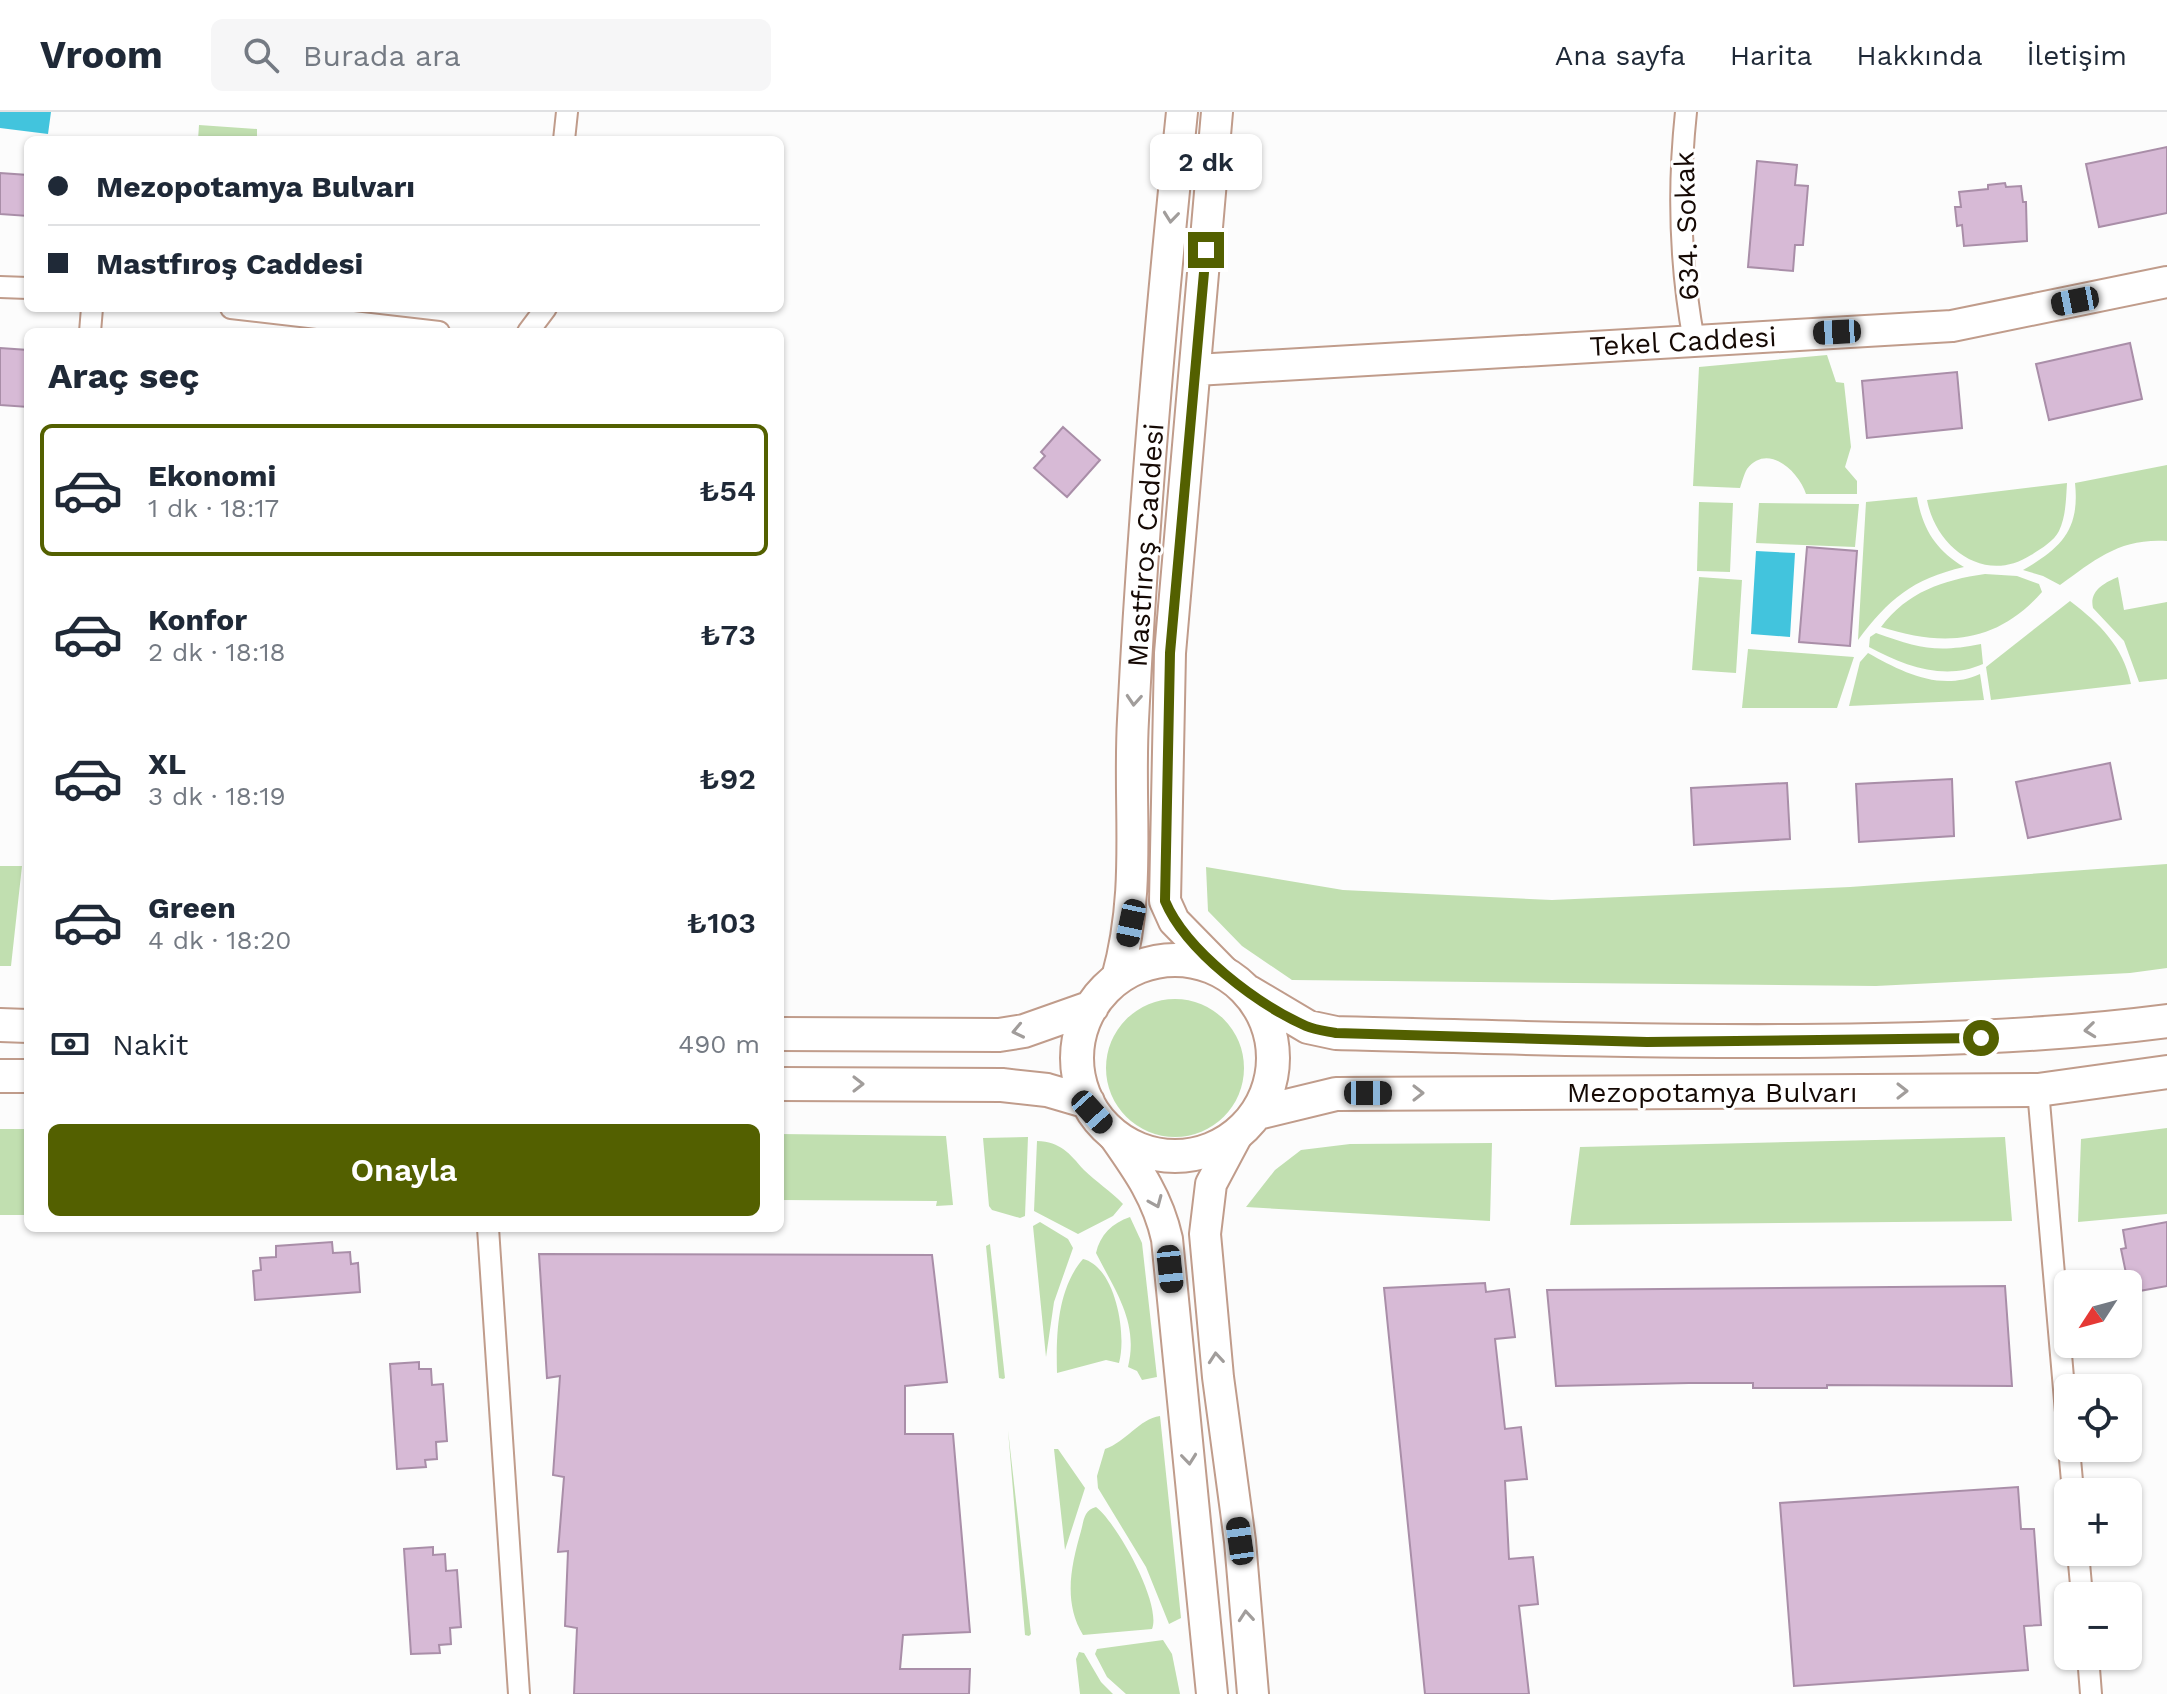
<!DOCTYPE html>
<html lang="tr">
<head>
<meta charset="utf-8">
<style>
  body { margin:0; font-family:"Work Sans",sans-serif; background:#f6f6f7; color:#1f2937; height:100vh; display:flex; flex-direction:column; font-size:30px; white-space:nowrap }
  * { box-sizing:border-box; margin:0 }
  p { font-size:26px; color:#747a83 }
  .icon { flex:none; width:44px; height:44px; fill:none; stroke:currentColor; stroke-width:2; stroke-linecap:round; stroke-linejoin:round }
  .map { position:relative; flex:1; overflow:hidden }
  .details { position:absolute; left:24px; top:216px; width:760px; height:904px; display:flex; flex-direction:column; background:#fff; border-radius:12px; box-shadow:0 2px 6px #0004 }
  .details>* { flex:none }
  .guide { position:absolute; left:24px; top:24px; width:760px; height:176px; border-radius:12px; box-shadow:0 2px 6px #0004; display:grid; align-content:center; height:176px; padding:0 24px; background:#fff }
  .needle { width:52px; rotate:234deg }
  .buttons { position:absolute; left:2054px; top:1158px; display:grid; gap:16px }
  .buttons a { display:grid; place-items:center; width:88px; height:88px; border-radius:12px; background:#fff; box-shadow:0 2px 6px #0004; font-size:40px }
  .end { position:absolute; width:36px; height:36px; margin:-18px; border:10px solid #536000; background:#fff; box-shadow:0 0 0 4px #fff }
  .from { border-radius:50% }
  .bubble { position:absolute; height:56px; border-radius:12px; background:#fff; box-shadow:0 2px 6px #0004; font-size:26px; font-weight:600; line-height:56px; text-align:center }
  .car { position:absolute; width:24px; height:48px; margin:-24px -12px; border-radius:10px; box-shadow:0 0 6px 2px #0007; background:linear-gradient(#222 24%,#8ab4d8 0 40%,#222 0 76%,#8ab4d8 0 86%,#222 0) }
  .guide b { display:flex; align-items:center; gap:28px; height:76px; font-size:30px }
  .guide b+b { border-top:2px solid #e0e1e3 }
  .guide i { width:20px; height:20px; background:#1f2937 }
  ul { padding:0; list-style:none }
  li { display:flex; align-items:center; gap:24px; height:132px; margin:0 16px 12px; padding:0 8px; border:4px solid transparent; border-radius:12px }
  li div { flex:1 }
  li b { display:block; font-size:30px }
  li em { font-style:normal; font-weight:600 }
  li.selected { border-color:#536000 }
  li>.icon { width:72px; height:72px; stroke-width:1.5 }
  h2 { padding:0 24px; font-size:36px; line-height:96px }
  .pay { display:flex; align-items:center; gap:20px; height:88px; padding:0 24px; font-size:30px }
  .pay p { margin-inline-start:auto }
  .cta { display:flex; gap:16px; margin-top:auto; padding:16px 24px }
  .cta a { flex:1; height:92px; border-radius:12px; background:#536000; color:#fff; font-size:32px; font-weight:600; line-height:92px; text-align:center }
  header { display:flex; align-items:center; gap:48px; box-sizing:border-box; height:112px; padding:0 40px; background:#fff; border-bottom:2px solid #e0e1e3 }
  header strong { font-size:38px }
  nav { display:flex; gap:44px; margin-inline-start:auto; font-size:28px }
  .search { width:560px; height:72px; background:#f6f6f7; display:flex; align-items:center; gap:20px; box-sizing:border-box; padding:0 28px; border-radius:12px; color:#747a83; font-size:30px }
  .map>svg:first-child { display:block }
  .green { fill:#c1dfb0 }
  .water { fill:#42c4dd }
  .building { fill:#d7bad6; stroke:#a98ea8; stroke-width:2 }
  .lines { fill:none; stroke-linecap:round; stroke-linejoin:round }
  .street-casing { stroke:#c09c8b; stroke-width:24 }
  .secondary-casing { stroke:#c09c8b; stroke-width:34 }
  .primary-casing { stroke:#c09c8b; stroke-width:36 }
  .street { stroke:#fff; stroke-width:20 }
  .secondary { stroke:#fff; stroke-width:30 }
  .primary { stroke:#fff; stroke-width:32 }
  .oneway { stroke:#a19d9b }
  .route { stroke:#536000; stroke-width:10 }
  .labels { text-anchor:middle; stroke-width:6; stroke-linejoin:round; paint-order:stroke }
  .street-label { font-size:28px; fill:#150904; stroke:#fff }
</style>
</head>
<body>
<header>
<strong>Vroom</strong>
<div class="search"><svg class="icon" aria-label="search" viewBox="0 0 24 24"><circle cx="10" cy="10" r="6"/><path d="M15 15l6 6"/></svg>Burada ara</div>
<nav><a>Ana sayfa</a><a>Harita</a><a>Hakkında</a><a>İletişim</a></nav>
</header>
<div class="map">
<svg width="2167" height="1582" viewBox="0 0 2167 1582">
  <rect width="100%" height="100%" fill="#fcfcfc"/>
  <path class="green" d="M199,13L257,17V28H198Z
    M1827,243L1836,270L1844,271L1851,335L1845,355L1857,369V382H1806C1799,360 1768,330 1747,357C1744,362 1742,370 1740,376L1693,374L1699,255Z
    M2167,353V429C2120,426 2096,447 2060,473L2043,464L2023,458C2061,436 2080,418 2075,371Z
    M2067,371C2066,387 2066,404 2059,419C2054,429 2041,437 2031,443C1985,473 1936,436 1927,388Z
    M1917,385C1923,418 1936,438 1964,455C1912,467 1889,487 1858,528L1866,390Z
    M1699,390L1733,391L1730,460L1697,459Z
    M1759,391L1859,392L1855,435L1756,431Z
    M1985,462L2017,464L2039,472L2042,480C1996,532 1944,535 1881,515C1907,480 1943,468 1985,462Z
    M1699,465L1742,468L1736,561L1692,558Z
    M2118,465L2124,498L2167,490V567L2139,570L2124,529L2093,496C2089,479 2104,471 2118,465Z
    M2070,489C2100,512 2123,534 2131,572L1991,588L1986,555Z
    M1876,521C1918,536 1936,541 1981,532L1983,552C1945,569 1904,554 1869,535L1870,525Z
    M1748,537L1854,545L1837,596H1742Z
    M1868,541C1902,560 1940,580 1980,562L1984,588L1849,594L1860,550Z
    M2167,752V856L2130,861L1876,874L1292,868L1242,834L1208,799L1206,755L1343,778L1552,788L1850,775Z
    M0,754H22L11,854H0Z
    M1106 956a69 69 0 1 1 138 0a69 69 0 1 1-138 0Z
    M2167,1016V1102L2078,1110L2081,1027Z
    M0,1017H28V1103H0Z
    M780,1022L946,1024L953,1093L936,1094L937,1089L780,1088Z
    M1028,1025L1025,1104L1020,1106L992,1098L989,1094L983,1026Z
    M2005,1025L2012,1109L1570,1113L1580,1035Z
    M1037,1029C1061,1030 1069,1041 1084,1058C1096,1070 1111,1079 1123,1092L1113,1104L1078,1122L1034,1099Z
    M1492,1031L1490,1109L1246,1095L1275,1058L1301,1038L1350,1032Z
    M1130,1105L1142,1131L1157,1265L1142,1268L1137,1259L1128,1255C1139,1210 1115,1179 1096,1141C1100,1123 1112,1111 1130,1105Z
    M1040,1110L1068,1127L1073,1136L1054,1190L1046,1245L1033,1114Z
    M990,1132L1005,1266L1003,1267L999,1266L986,1134Z
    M1083,1147C1116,1155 1127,1223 1119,1251L1106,1248L1057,1261C1056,1223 1057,1177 1083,1147Z
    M1160,1304L1181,1506L1169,1512L1146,1455L1098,1376L1097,1364L1105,1337C1126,1330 1139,1307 1160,1304Z
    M1008,1318L1031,1522L1029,1524L1025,1523Z
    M1054,1337H1058L1085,1376L1065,1438Z
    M1096,1395C1117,1411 1162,1492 1152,1517L1083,1523C1063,1490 1071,1454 1081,1419C1084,1408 1084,1398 1096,1395Z
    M1163,1528L1172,1542L1180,1582H1126L1107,1565L1095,1542L1097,1537Z
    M1079,1540L1084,1541L1101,1570L1113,1582H1080L1076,1547Z"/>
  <path class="water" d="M0,0H51L48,22L0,16Z
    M1756,439L1795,441L1790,525L1751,522Z"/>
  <path class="building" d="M2167,35V101L2099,115L2086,52Z
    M1757,49L1797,53L1795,73L1808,74L1803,133H1795L1793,159L1748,155Z
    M0,61L28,63V104L0,102Z
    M2005,71L2006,75L2021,74L2023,90H2026L2027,129L1964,134L1962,113L1957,114L1955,95H1961L1959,80L1988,77V73Z
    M2130,231L2142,287L2049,308L2036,252Z
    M0,236L28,238V295L0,293Z
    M1957,260L1962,316L1867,326L1862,269Z
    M1063,315L1100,348L1067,385L1034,356L1045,344L1041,340Z
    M1807,435L1857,439L1850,534L1799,530Z
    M2110,651L2121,707L2028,726L2016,670Z
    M1952,667L1954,724L1859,730L1856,672Z
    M1787,671L1790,727L1694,733L1691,676Z
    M2167,1110V1174L2134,1180L2131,1165L2127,1166L2121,1137L2126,1136L2123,1118Z
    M332,1130L333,1141L350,1140L351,1152L358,1151L360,1180L255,1188L253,1159L261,1158L260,1146L276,1145V1134Z
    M539,1142L932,1143L947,1270L905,1274V1322H953L970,1520L903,1523L900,1557H970L969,1582H574L577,1516L565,1514L568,1439L558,1440L564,1365L553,1363L560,1264L547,1266Z
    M1485,1171L1486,1180L1509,1177L1515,1225L1495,1227L1505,1317L1521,1315L1527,1367L1505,1369L1509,1447L1533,1445L1538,1492L1519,1494L1529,1582H1425L1384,1176Z
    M2005,1174L2012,1274L1827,1273V1276H1753V1271H1689L1556,1274L1547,1178Z
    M419,1250V1257H431L432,1273L443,1272L447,1329L436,1330L437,1347L425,1348L426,1355L397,1357L390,1252Z
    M2018,1375L2021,1417H2034L2041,1513L2024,1514L2028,1558L1794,1574L1780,1391Z
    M433,1435V1443L445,1442L446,1459L457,1458L461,1515L450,1516L451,1532L439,1533L440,1541L411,1542L404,1437Z"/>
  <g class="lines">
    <g class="street-casing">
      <path id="street" d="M1686,0C1678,75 1680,154 1694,229
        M564,28L567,0
        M0,175L28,176
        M231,196L439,220
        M90,220L92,196
        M528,220L546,196
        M2038,978L2068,1323
        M488,1116L519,1582
        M2069,1336L2073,1380
        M2078,1440L2082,1484
        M2088,1544L2091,1582"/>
    </g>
    <g class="secondary-casing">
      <path id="secondary" d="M1217,0L1170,541L1165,789L1174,809L1224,860
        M1196,258L1952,214L2167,170
        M1117,866C1142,777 1128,698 1133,608C1143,405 1161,202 1182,0
        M1114,1024C1138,1058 1158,1086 1167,1127L1212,1582
        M1236,1025L1211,1072L1205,1122L1218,1265L1240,1429L1253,1582"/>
    </g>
    <g class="primary-casing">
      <path id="primary" d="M1077 946a98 98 0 1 1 196 0a98 98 0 1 1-196 0Z
        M1249,880L1308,915L1336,921C1490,925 1643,930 1797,929C1921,928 2044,925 2167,909
        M0,913L28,914
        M780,922L999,923L1024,919L1092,895
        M0,964H28
        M780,972L1002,973L1047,978L1088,990
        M1258,1001L1336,982L2038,978L2167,960"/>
    </g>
    <use href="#street" class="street"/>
    <use href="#secondary" class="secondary"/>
    <use href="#primary" class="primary"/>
  </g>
  <defs><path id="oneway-chevron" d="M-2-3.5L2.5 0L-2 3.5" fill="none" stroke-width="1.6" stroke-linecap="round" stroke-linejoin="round" transform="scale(2)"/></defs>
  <g class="oneway">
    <use href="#oneway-chevron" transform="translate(1171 105) rotate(96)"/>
    <use href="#oneway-chevron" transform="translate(1134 588) rotate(94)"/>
    <use href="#oneway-chevron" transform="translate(2090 918) rotate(174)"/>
    <use href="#oneway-chevron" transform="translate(1018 919) rotate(168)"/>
    <use href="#oneway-chevron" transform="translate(858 972)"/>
    <use href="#oneway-chevron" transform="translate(1902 979)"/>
    <use href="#oneway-chevron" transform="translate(1418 981)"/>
    <use href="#oneway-chevron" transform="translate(1156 1090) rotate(67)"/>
    <use href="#oneway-chevron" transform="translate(1216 1246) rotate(-95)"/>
    <use href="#oneway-chevron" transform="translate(1189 1347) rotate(84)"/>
    <use href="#oneway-chevron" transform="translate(1246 1504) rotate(-95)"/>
  </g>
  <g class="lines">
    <path class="route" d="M1206,138L1170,541L1165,789C1186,839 1257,892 1306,914C1315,918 1326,919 1336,921L1647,930L1981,926"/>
  </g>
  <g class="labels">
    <g class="street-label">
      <text transform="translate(1686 114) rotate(-92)" y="10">634. Sokak</text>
      <text transform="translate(1683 229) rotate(-3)" y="10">Tekel Caddesi</text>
      <text transform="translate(1145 433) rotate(-86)" y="10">Mastfıroş Caddesi</text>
      <text x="1712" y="990">Mezopotamya Bulvarı</text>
    </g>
  </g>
</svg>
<div class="buttons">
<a><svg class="needle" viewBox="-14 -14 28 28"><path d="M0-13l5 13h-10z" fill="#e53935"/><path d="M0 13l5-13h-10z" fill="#747a83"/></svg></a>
<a><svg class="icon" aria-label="locate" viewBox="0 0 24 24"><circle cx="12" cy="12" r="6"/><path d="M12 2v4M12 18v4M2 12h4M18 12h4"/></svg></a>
<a>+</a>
<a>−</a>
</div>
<i class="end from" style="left:1981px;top:926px"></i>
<i class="end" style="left:1206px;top:138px"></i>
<div class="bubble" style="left:1150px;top:22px;width:112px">2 dk</div>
<i class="car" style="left:2075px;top:189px;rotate:259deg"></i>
<i class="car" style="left:1837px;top:220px;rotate:267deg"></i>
<i class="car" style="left:1131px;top:811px;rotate:192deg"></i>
<i class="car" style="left:1368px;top:981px;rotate:90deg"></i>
<i class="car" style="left:1092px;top:1000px;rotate:138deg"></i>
<i class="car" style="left:1170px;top:1157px;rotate:174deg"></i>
<i class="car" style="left:1240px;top:1429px;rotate:352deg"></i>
<div class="guide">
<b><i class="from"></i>Mezopotamya Bulvarı</b>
<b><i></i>Mastfıroş Caddesi</b>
</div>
<section class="details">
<h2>Araç seç</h2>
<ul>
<li class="selected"><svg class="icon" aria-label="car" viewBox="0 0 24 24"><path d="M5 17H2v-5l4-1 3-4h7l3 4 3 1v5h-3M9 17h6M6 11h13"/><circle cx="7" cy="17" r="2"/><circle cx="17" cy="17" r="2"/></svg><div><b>Ekonomi</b><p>1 dk · 18:17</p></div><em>₺54</em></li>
<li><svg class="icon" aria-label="car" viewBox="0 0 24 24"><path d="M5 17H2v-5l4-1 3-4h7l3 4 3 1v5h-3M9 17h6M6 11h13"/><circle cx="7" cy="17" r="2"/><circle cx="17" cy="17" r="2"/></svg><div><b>Konfor</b><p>2 dk · 18:18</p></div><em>₺73</em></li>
<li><svg class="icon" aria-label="car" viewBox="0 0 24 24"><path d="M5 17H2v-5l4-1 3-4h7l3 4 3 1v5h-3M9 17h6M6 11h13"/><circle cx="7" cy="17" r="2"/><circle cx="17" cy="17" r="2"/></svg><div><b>XL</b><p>3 dk · 18:19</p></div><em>₺92</em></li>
<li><svg class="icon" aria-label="car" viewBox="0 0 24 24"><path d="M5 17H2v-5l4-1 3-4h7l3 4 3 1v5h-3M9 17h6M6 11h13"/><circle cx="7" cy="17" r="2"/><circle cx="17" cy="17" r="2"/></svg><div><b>Green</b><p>4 dk · 18:20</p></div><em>₺103</em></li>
</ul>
<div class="pay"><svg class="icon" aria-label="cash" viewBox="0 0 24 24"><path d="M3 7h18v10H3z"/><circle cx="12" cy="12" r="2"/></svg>Nakit<p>490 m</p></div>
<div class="cta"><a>Onayla</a></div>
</section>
</div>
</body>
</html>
